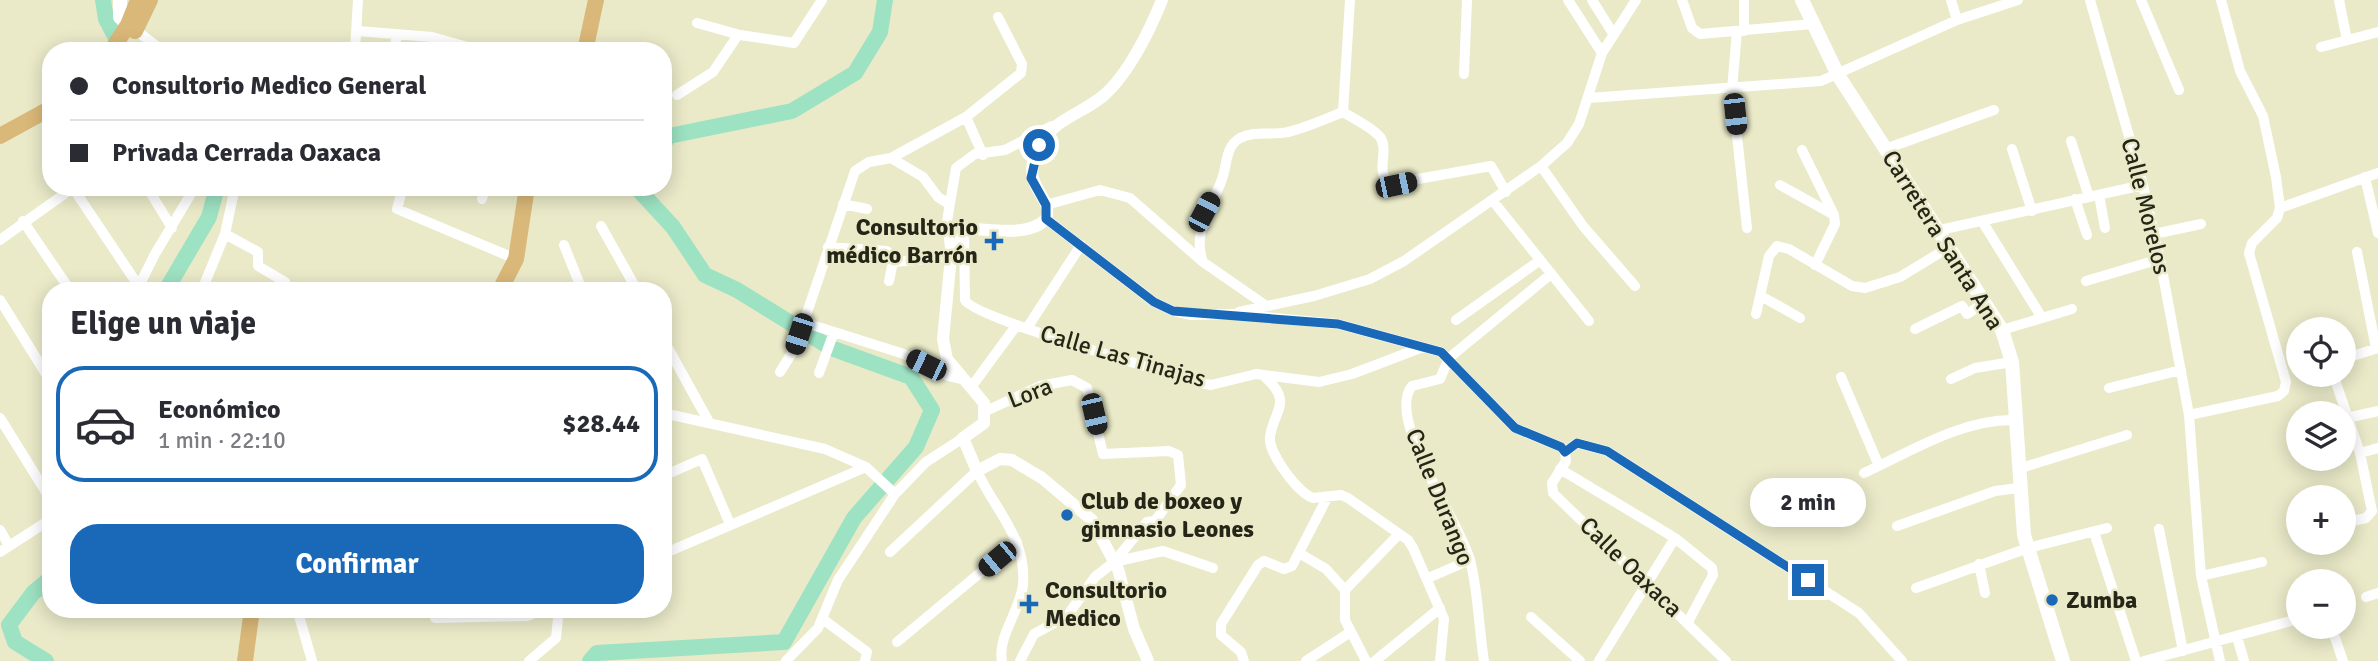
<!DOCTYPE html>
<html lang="es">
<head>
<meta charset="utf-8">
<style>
  body { margin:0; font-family:Signika,sans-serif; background:#f7f7f7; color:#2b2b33; height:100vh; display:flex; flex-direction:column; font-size:26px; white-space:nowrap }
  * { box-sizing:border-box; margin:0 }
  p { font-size:23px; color:#7c7c81 }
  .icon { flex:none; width:38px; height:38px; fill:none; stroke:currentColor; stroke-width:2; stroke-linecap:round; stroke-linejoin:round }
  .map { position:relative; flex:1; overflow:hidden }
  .sheet { position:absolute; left:42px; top:282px; width:630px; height:336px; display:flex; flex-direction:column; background:#fff; border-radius:28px; box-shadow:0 4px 18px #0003 }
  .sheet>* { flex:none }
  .top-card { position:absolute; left:42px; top:42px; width:630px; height:154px; border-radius:28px; box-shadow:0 4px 18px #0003; display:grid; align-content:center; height:154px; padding:0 28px; background:#fff }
  .controls { position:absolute; left:2286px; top:317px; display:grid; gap:14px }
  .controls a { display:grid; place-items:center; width:70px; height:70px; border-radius:50%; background:#fff; box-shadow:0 4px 18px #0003; font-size:35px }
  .end { position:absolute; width:32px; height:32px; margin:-16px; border:9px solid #1969b8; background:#fff; box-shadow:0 0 0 4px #fff }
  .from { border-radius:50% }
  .bubble { position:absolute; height:49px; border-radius:24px; background:#fff; box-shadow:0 4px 18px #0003; font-size:23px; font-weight:700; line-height:49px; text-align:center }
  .car { position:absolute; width:21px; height:42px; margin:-21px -10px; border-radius:9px; box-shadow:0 0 5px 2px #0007; background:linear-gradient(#222 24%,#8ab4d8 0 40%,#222 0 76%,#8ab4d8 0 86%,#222 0) }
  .top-card b { display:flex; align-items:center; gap:24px; height:66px; font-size:26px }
  .top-card b+b { border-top:2px solid #e1e1e2 }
  .top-card i { width:18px; height:18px; background:#2b2b33 }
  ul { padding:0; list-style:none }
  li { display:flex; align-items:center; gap:21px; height:116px; margin:0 14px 10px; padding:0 14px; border:4px solid transparent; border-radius:28px }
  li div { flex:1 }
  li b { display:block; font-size:26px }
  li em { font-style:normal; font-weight:700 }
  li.on { border-color:#1969b8 }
  li>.icon { width:63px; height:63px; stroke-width:1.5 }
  h2 { padding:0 28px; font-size:32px; line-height:84px }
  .button { display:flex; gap:14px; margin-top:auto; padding:14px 28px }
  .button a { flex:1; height:80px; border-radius:28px; background:#1969b8; color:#fff; font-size:28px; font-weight:700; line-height:80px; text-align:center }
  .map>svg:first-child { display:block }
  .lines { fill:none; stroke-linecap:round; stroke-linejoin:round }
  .river { stroke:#9de2c3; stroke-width:16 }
  .minor { stroke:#fff; stroke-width:10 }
  .tertiary { stroke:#fff; stroke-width:12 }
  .secondary { stroke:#fff; stroke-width:14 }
  .primary { stroke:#dab879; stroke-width:16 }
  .route { stroke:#1969b8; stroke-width:9 }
  .poi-dot { fill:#1969b8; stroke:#eaeac9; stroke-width:2.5 }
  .labels { text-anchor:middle; stroke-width:5; stroke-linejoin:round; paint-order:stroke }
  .street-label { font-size:24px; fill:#252518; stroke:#eaeac9 }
  .poi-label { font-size:24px; font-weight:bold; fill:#252518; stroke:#eaeac9; text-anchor:start }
</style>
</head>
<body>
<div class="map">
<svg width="2378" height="661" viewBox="0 0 2378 661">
  <rect width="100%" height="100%" fill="#eaeac9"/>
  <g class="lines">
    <path class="river" d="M103,0L106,19L115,36
      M663,144L669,136L792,111L855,73L880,32L885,0
      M169,290V285L209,217L217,187
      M46,661L15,642L9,625L33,593L51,578
      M590,661L597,653L784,642L854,518L916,447L932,410L911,377L831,348L737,290L705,275L673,227L636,187"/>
    <path class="minor" d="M1568,0L1602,53
      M1592,0L1614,35
      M1682,0L1692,28L1700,34L1813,24
      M1951,0L1957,20
      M2090,0L2143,185L2160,259L2189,415L2201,576L2220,661
      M2141,0L2179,90
      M2339,0L2347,40
      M697,23L740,35L794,43L822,0
      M133,28L163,51
      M358,31L432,37L482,51
      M1737,31L1732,90L1747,228
      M1744,31V0
      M2321,47L2378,32
      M355,51L358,0
      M394,51L397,34
      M1464,74L1467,0
      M677,95L713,72L738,35
      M1589,98L1821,81L1957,20L2018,0
      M1343,112C1354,119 1372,127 1380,137C1390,151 1374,172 1390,184L1491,166L1506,192
      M1343,112L1350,0
      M966,117L983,155
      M2071,141L2089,197
      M1885,149L1994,110
      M2012,149L2032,211
      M1802,150L1834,215L1835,224L1815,265
      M891,158L923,177L938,197L949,204
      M1541,166L1583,226L1635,286
      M2365,177L2378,233
      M1780,185L1834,215
      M147,187L172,228
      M403,187L397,209L516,259
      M73,188L138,285
      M2099,195L2105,228
      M482,199L486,187
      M2075,199L2087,235
      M1493,201L1589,321
      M843,204L867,209
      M1046,205L1100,190L1130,198L1203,262L1265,305
      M2280,208L2378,173
      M1046,219L1154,302L1173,311L1190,315L1233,314L1338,324L1441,352L1515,428L1561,447L1565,452
      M23,221L70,290
      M1982,221L2042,318
      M601,226L637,290
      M1940,230L2143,185
      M225,234L258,252V266L285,282
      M964,234L965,300C973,318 1167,372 1200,383L1211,385L1256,374L1319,382L1352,374L1423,347
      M2154,234L2201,224
      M0,240L74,187
      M564,245L582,290
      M828,247L887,251L893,262
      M2357,252L2376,348
      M893,262L951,257L947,221L956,168L975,154L1005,150L1052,126
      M1203,262C1191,228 1214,206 1223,176C1227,163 1226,146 1240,138C1255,130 1272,136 1288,132C1306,128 1325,119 1343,112
      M889,281L893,262
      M2086,281L2160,259
      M137,290L155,254L195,187
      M202,290L225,234L235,187
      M1761,296L1800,318
      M0,300L51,382
      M1239,312L1314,296L1370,279L1404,261L1541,166L1567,143L1579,124L1602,53L1636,0
      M1756,314L1769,256L1777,246L1789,249L1852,286L1865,288L1900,277L1951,246
      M805,317L812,325L904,354L948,376L965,380
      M1456,320L1539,261
      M1027,328L1081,245
      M1915,329L1962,306L1967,314L1986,302
      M2002,330L2072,309
      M663,339L709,422
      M2343,359L2378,348
      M780,372L795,348L855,171L869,162L891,158L966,117L1021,73L1022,64L998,17
      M819,373L834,332
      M2333,374L2360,453L2372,511L2366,518L2343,523
      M1265,377C1294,403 1273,411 1270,437C1268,453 1298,493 1313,498L1341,495L1348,498L1408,540L1413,548L1444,619L1440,661
      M1841,377L1879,466
      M1951,379L1975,368L2012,362
      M972,386L1016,326
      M2109,388L2181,370
      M986,411L1040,386L1072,380L1087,388L1103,454L1169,451L1178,455L1181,485L1155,521L1147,522L1114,562
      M663,413L825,449L866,467L895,494
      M2189,415L2278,396L2284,391L2286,382L2249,253L2252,243L2277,218L2280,208L2276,177L2263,116L2240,71L2221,0
      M0,418L51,500
      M2347,418L2378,411
      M1565,452L1577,443L1607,451L1859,613L1902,661
      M1565,452L1566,461L1552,483L1553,493L1726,661
      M2360,453L2378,448
      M1560,469L1675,538L1712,568L1713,575L1688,622
      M2018,469L2127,435
      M1864,473C1910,452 1962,419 2014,420
      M663,476L702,459L730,524
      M1897,526L1995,491L2019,488
      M2159,529L2183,651
      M0,530L8,544
      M2094,532L2136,661
      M0,552L51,519
      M890,552L977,471C994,509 1027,538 1023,584C1021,610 997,636 1002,661
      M1299,553L1326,569L1345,590
      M663,554L866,467
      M1979,564L1985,593
      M2201,576L2262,562
      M1428,578L1470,560
      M1916,588L2028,548L2107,528
      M2366,597L2378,593
      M297,609L312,661
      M1531,617L1580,661
      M435,618L527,616L546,609
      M824,620L867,652L865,661
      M2331,626L2343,661
      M2237,637L2244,661
      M897,642L1017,542
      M529,661L556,638L559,609
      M786,661L818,628L838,580L895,494L926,462L963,438
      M1020,661L1034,634L1067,616L1095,577L1114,562L1163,551L1213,568
      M1244,661L1241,652L1221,635V624L1258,565L1264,561L1284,569L1292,566L1327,498
      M1306,661L1349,633
      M1366,661L1345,620V590L1399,534
      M1375,661L1440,608
      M1484,661C1479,630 1478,589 1470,560C1460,522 1385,418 1412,386L1440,379L1449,358L1551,274
      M1599,661L1675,538
      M2144,661L2298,619"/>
    <path class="tertiary" d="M1148,661L1134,629L1118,569L1092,520L1042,478L1012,460L1000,459L977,471L963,438L984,423V403L947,359L943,339L951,257L964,234L974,229C995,230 1031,236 1046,219C1054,195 1020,189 1037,149C1051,120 1080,115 1103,96C1128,75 1150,30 1162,0"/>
    <path class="secondary" d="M120,0V17L128,25
      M1802,0L1838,75L2002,330L2012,362L2024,535L2063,661"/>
    <path class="primary" d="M135,31L150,0
      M111,51L128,25L138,0
      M585,51L596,0
      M0,136L51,108
      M500,290L516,259L527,187
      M245,661L252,609"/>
  </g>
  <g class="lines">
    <path class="route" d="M1039,145L1031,178L1046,205V219L1154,302L1173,311L1338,324L1441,352L1515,428L1561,447L1565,452L1577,443L1607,451L1808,580"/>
  </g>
  <g class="poi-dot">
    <path d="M990.5 230.5h7v7h7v7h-7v7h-7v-7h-7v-7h7z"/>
    <circle cx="1067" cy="515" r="7"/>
    <circle cx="2052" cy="600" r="7"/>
    <path d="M1025.5 593.5h7v7h7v7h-7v7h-7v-7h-7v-7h7z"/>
  </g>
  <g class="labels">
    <g class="street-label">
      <text transform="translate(2146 206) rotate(76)" y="8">Calle Morelos</text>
      <text transform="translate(1943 240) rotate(58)" y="8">Carretera Santa Ana</text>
      <text transform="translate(1123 356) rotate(16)" y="8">Calle Las Tinajas</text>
      <text transform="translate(1030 393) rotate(-21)" y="8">Lora</text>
      <text transform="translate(1440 497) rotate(68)" y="8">Calle Durango</text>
      <text transform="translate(1631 567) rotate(44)" y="8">Calle Oaxaca</text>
    </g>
    <g class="poi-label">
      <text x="978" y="235" text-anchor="end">Consultorio<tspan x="978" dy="28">médico Barrón</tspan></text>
      <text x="1081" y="509">Club de boxeo y<tspan x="1081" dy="28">gimnasio Leones</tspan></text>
      <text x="1045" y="598">Consultorio<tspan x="1045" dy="28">Medico</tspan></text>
      <text x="2066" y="608">Zumba</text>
    </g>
  </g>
</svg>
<div class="controls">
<a><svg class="icon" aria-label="locate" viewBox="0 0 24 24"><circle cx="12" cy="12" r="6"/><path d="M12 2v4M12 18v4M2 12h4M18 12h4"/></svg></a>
<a><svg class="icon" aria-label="layers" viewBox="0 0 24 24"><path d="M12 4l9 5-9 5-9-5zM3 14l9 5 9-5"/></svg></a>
<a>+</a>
<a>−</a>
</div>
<i class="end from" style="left:1039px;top:145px"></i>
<i class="end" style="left:1808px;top:580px"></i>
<div class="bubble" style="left:1750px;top:478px;width:116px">2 min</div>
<i class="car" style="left:1735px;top:114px;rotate:174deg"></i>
<i class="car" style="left:1396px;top:185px;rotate:78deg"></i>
<i class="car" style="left:1204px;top:212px;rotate:28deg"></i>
<i class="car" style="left:799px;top:334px;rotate:198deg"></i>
<i class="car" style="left:926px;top:365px;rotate:296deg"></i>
<i class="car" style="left:1094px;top:414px;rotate:167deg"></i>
<i class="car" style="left:997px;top:559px;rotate:230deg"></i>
<div class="top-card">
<b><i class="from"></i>Consultorio Medico General</b>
<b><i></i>Privada Cerrada Oaxaca</b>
</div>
<section class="sheet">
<h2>Elige un viaje</h2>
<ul>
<li class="on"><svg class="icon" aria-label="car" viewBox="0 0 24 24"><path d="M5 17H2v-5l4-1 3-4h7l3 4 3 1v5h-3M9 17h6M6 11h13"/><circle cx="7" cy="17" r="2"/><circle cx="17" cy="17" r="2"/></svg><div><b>Económico</b><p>1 min · 22:10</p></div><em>$28.44</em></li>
</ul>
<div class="button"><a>Confirmar</a></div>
</section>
</div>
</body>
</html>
